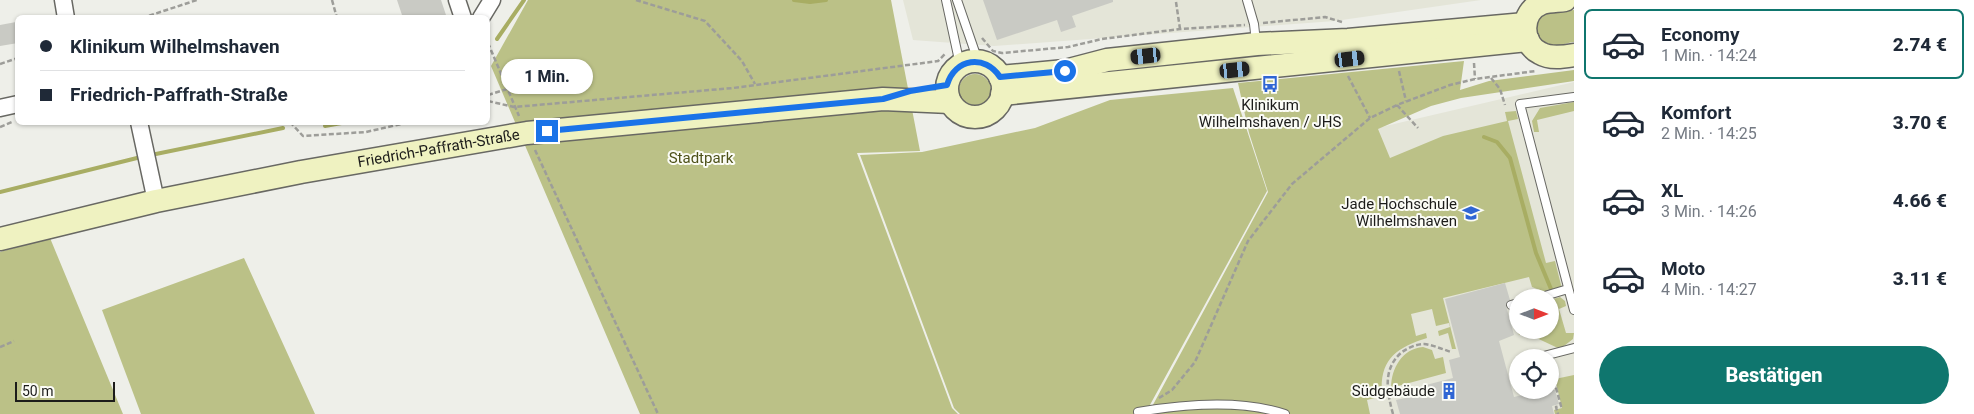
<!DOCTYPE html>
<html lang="de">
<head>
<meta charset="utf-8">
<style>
  body { margin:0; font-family:Roboto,sans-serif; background:#f6f6f7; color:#1f2937; height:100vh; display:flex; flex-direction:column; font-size:19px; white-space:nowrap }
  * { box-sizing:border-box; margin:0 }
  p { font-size:16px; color:#747a83 }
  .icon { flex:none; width:28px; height:28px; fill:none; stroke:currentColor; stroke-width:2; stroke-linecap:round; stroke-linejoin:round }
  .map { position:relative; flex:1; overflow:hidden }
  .drawer { display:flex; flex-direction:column; background:#fff; width:400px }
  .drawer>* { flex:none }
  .guide { position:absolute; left:15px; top:15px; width:475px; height:110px; border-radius:8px; box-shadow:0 1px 4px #0004; display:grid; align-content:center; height:110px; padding:0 25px; background:#fff }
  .needle { width:32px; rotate:90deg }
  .buttons { position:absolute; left:1509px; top:289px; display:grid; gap:10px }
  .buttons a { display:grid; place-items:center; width:50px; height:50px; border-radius:50%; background:#fff; box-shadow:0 1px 4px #0004; font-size:25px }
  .scale { position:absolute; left:15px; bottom:12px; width:100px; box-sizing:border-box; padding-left:5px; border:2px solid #1c1c1a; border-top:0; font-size:14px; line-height:18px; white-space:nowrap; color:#1c1c1a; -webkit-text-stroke:4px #fbfcf6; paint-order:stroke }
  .end { position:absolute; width:22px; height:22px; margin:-11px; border:6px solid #1a73e8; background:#fff; box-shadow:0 0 0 2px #fff }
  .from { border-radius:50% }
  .bubble { position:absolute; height:35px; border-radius:18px; background:#fff; box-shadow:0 1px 4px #0004; font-size:16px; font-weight:800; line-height:35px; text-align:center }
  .car { position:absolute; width:15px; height:30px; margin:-15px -8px; border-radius:6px; box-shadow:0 0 4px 1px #0007; background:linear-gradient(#222 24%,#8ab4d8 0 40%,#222 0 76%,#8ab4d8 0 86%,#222 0) }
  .guide b { display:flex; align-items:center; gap:18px; height:48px; font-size:19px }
  .guide b+b { border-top:1px solid #e0e1e3 }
  .guide i { width:12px; height:12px; background:#1f2937 }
  ul { padding:9px 0 0; list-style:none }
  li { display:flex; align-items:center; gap:15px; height:70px; margin:0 10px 8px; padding:0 15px; border:2px solid transparent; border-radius:8px }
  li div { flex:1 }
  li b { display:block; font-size:19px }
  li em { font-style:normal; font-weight:800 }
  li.current { border-color:#0f766e }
  li>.icon { width:45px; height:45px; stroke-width:1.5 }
  .primary-button { display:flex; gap:10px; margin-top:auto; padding:10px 25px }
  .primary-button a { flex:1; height:58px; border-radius:30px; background:#0f766e; color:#fff; font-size:20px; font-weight:800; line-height:58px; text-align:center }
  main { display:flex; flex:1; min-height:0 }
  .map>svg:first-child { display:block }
  .built { fill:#e4e5d8; fill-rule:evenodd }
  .green { fill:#bbc187 }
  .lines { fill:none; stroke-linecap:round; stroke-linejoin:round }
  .stream { stroke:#a8ad63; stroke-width:4 }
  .building { fill:#c9cac4 }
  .service-casing { stroke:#686863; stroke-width:10 }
  .minor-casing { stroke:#686863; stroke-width:19 }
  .secondary-casing { stroke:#686863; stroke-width:25 }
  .path { stroke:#9d9d99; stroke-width:2.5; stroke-dasharray:5 2.5; stroke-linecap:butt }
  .service { stroke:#fff; stroke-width:8 }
  .minor { stroke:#fff; stroke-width:16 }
  .secondary { stroke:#eff2c1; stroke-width:22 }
  .route { stroke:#1a73e8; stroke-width:6 }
  .labels { text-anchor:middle; stroke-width:4; stroke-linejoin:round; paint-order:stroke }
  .poi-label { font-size:15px; fill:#1c1c1a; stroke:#fbfcf6; text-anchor:end }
  .street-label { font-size:15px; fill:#1c1c1a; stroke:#fbfcf6 }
  .park-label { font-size:15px; fill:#4e521a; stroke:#fbfcf6 }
</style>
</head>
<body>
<main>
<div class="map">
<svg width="1574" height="414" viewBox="0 0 1574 414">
  <rect width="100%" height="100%" fill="#eeefe9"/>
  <path class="built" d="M903,0H1481L1335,21L994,46L913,40Z
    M1574,82V414H1345L1377,128ZM1518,298H1550V330H1518ZM1518,358H1550V390H1518Z"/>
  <path class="green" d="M528,0H891L920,151L857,153L952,408L958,414H640L491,66Z
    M1574,10V42C1566,43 1554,48 1547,44C1534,39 1533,19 1547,13C1554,10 1566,11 1574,10Z
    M1464,61L1460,90L1489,81L1574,70V81L1461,98L1431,106L1378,129L1390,158L1443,136L1507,121L1505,112L1516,111L1518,119L1508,121L1546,263L1555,261L1562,289L1547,293L1532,287L1529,277L1443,298L1456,349H1452L1448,333L1439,336L1438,331L1450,327L1449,323L1436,326L1432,309L1411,314L1416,336L1426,333L1427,338C1395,348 1379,360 1382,396L1367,400L1370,414H1148L1268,192L1249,133L1238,83Z
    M959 90a16 16 0 1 1 32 0a16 16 0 1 1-32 0Z
    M1233,88L1267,191L1145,414H960L954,408L860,155L922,152L1035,128L1110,100Z
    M1574,102V111L1537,120L1539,132H1534L1532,121L1540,108Z
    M50,238L123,414H0V252Z
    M244,258L315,414H141L102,310Z
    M1560,297L1565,301L1566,306L1559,309L1566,333H1574L1573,339L1560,349L1528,334L1519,335L1514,319L1517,316L1518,330H1550V300Z
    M1423,347L1432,350L1435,359L1443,357L1446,373L1398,386L1396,393L1392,396C1388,375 1399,349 1423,347Z
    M1574,375V414H1555L1554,410L1562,408L1555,379Z"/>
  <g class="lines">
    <path class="stream" d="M794,0L810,2L826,0
      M497,39L524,0
      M325,126L347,122
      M1484,137L1497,142L1510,158L1536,253L1551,289
      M151,155L283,128
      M0,192L141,157"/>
  </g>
  <path class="building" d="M397,0H441L447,18H403Z
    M983,0H1113V2L1072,16L1076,27L1061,32L1057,20L997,40Z
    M16,22L18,43L0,46V25Z
    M1505,283L1510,300L1506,306L1514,335L1499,341L1514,397L1543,390H1555L1559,404L1552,406L1554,414H1400L1396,400L1405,398L1403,391L1453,378L1449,360L1460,357L1445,299Z"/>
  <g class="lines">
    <g class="service-casing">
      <path id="service" d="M946,0L960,65
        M957,0L978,61
        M1247,0L1254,24L1256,42
        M1574,97L1520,104L1574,310
        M1538,298L1568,289
        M1511,305L1518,303
        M1536,358L1574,348
        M1138,412C1185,404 1240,399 1285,414"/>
    </g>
    <g class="minor-casing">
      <path id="minor" d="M63,0L66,18
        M457,0L463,18
        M481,18L492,0
        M0,108L18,104
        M139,122L156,201"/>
    </g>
    <g class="secondary-casing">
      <g id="secondary">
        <path d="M1565,0C1558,1 1549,1 1542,3C1520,12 1520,43 1540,53C1550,59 1563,57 1574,55"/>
        <circle cx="975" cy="89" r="28"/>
        <path d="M1000,77L1065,71L1107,60L1257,44L1348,40L1525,24"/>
        <path d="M1002,94L1528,40"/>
        <path id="s1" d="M0,239L156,201L301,172L527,133L883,99L950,102"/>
      </g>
    </g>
    <path class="path" d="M332,0L337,18
      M636,0L705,21L742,61L755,84
      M1176,2L1180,29
      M142,18L197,0
      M1263,23L1325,17L1342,22
      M982,38L993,51L1002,53L1068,47L1102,39L1180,29L1245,25
      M488,43L519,116
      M1474,63L1475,79
      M0,64L18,58
      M1399,71L1406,101
      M1348,76L1370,118
      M1491,78L1500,89L1505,105
      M488,95L507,89
      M488,101L514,107L733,88L938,61L946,53
      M1397,105L1418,128
      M290,122L303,136L366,132L410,122
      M0,127L12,122
      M535,150L658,414
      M0,347L14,341
      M1550,366L1561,406L1556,407L1558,414
      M1159,398L1172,390L1195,362L1248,241L1292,184L1370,118L1397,105L1450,85L1475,79L1536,71
      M1393,414C1387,392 1382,369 1402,352C1408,348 1416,344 1424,344C1433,345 1442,349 1451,352"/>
    <use href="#service" class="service"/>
    <use href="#minor" class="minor"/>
    <use href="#secondary" class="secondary"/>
  </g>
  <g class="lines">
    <path class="route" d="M547,131L883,99L910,91L947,85C955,58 985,54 1000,77L1065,71"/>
  </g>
  <defs>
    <g id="bus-bare" transform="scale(1.35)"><path d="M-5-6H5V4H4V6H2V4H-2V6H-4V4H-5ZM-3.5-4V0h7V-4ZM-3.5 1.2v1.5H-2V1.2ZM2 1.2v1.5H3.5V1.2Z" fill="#2f65d4" stroke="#fbfcf6" stroke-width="2.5" paint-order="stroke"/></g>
    <g id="university-bare" transform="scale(1.35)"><path d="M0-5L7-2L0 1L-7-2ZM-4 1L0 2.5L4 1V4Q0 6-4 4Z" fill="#2f65d4" stroke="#fbfcf6" stroke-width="2.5" paint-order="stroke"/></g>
    <g id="building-bare" transform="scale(1.35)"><path d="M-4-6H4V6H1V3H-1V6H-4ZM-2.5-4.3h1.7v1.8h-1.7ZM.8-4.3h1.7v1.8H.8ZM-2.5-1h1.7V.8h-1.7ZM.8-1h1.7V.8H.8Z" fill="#2f65d4" stroke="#fbfcf6" stroke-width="2.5" paint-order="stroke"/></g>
  </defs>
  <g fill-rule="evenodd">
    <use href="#bus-bare" x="1270" y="84"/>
    <use href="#university-bare" x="1471" y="213"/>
    <use href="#building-bare" x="1449" y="391"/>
  </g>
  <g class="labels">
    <g class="poi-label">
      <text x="1270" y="110" text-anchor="middle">Klinikum<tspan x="1270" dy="17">Wilhelmshaven / JHS</tspan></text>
      <text x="1457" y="209">Jade Hochschule<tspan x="1457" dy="17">Wilhelmshaven</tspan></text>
      <text x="1435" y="396">Südgebäude</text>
    </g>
    <g class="street-label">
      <text dy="5" stroke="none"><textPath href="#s1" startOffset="448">Friedrich-Paffrath-Straße</textPath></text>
    </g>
    <g class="park-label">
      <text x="701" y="163">Stadtpark</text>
    </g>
  </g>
</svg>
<div class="buttons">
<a><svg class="needle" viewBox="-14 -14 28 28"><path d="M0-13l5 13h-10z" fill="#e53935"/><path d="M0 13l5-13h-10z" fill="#747a83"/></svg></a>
<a><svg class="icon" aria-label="locate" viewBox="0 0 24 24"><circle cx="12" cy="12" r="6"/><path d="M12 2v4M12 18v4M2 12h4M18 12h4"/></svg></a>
</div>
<div class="scale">50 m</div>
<i class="end from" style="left:1065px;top:71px"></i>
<i class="end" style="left:547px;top:131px"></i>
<div class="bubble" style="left:501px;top:59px;width:92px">1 Min.</div>
<i class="car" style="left:1146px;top:56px;rotate:264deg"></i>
<i class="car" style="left:1350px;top:59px;rotate:83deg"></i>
<i class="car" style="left:1235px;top:70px;rotate:84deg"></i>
<div class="guide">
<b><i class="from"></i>Klinikum Wilhelmshaven</b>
<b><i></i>Friedrich-Paffrath-Straße</b>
</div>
</div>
<section class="drawer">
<ul>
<li class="current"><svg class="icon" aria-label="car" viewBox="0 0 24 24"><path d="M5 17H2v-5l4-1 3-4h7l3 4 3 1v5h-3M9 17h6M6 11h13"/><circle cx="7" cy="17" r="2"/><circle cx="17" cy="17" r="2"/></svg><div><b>Economy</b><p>1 Min. · 14:24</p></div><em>2.74 €</em></li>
<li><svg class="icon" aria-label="car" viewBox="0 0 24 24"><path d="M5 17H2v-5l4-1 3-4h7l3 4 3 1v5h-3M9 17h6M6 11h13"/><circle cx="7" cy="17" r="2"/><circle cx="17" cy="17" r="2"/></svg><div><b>Komfort</b><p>2 Min. · 14:25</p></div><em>3.70 €</em></li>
<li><svg class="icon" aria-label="car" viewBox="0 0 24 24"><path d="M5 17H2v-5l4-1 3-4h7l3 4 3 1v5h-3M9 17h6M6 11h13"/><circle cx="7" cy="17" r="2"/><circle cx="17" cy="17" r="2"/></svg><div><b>XL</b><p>3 Min. · 14:26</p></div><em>4.66 €</em></li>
<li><svg class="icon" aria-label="car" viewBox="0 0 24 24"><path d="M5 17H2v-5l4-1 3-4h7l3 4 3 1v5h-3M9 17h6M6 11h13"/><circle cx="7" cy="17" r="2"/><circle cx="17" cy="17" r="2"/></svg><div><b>Moto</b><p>4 Min. · 14:27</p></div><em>3.11 €</em></li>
</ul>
<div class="primary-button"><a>Bestätigen</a></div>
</section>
</main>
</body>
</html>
